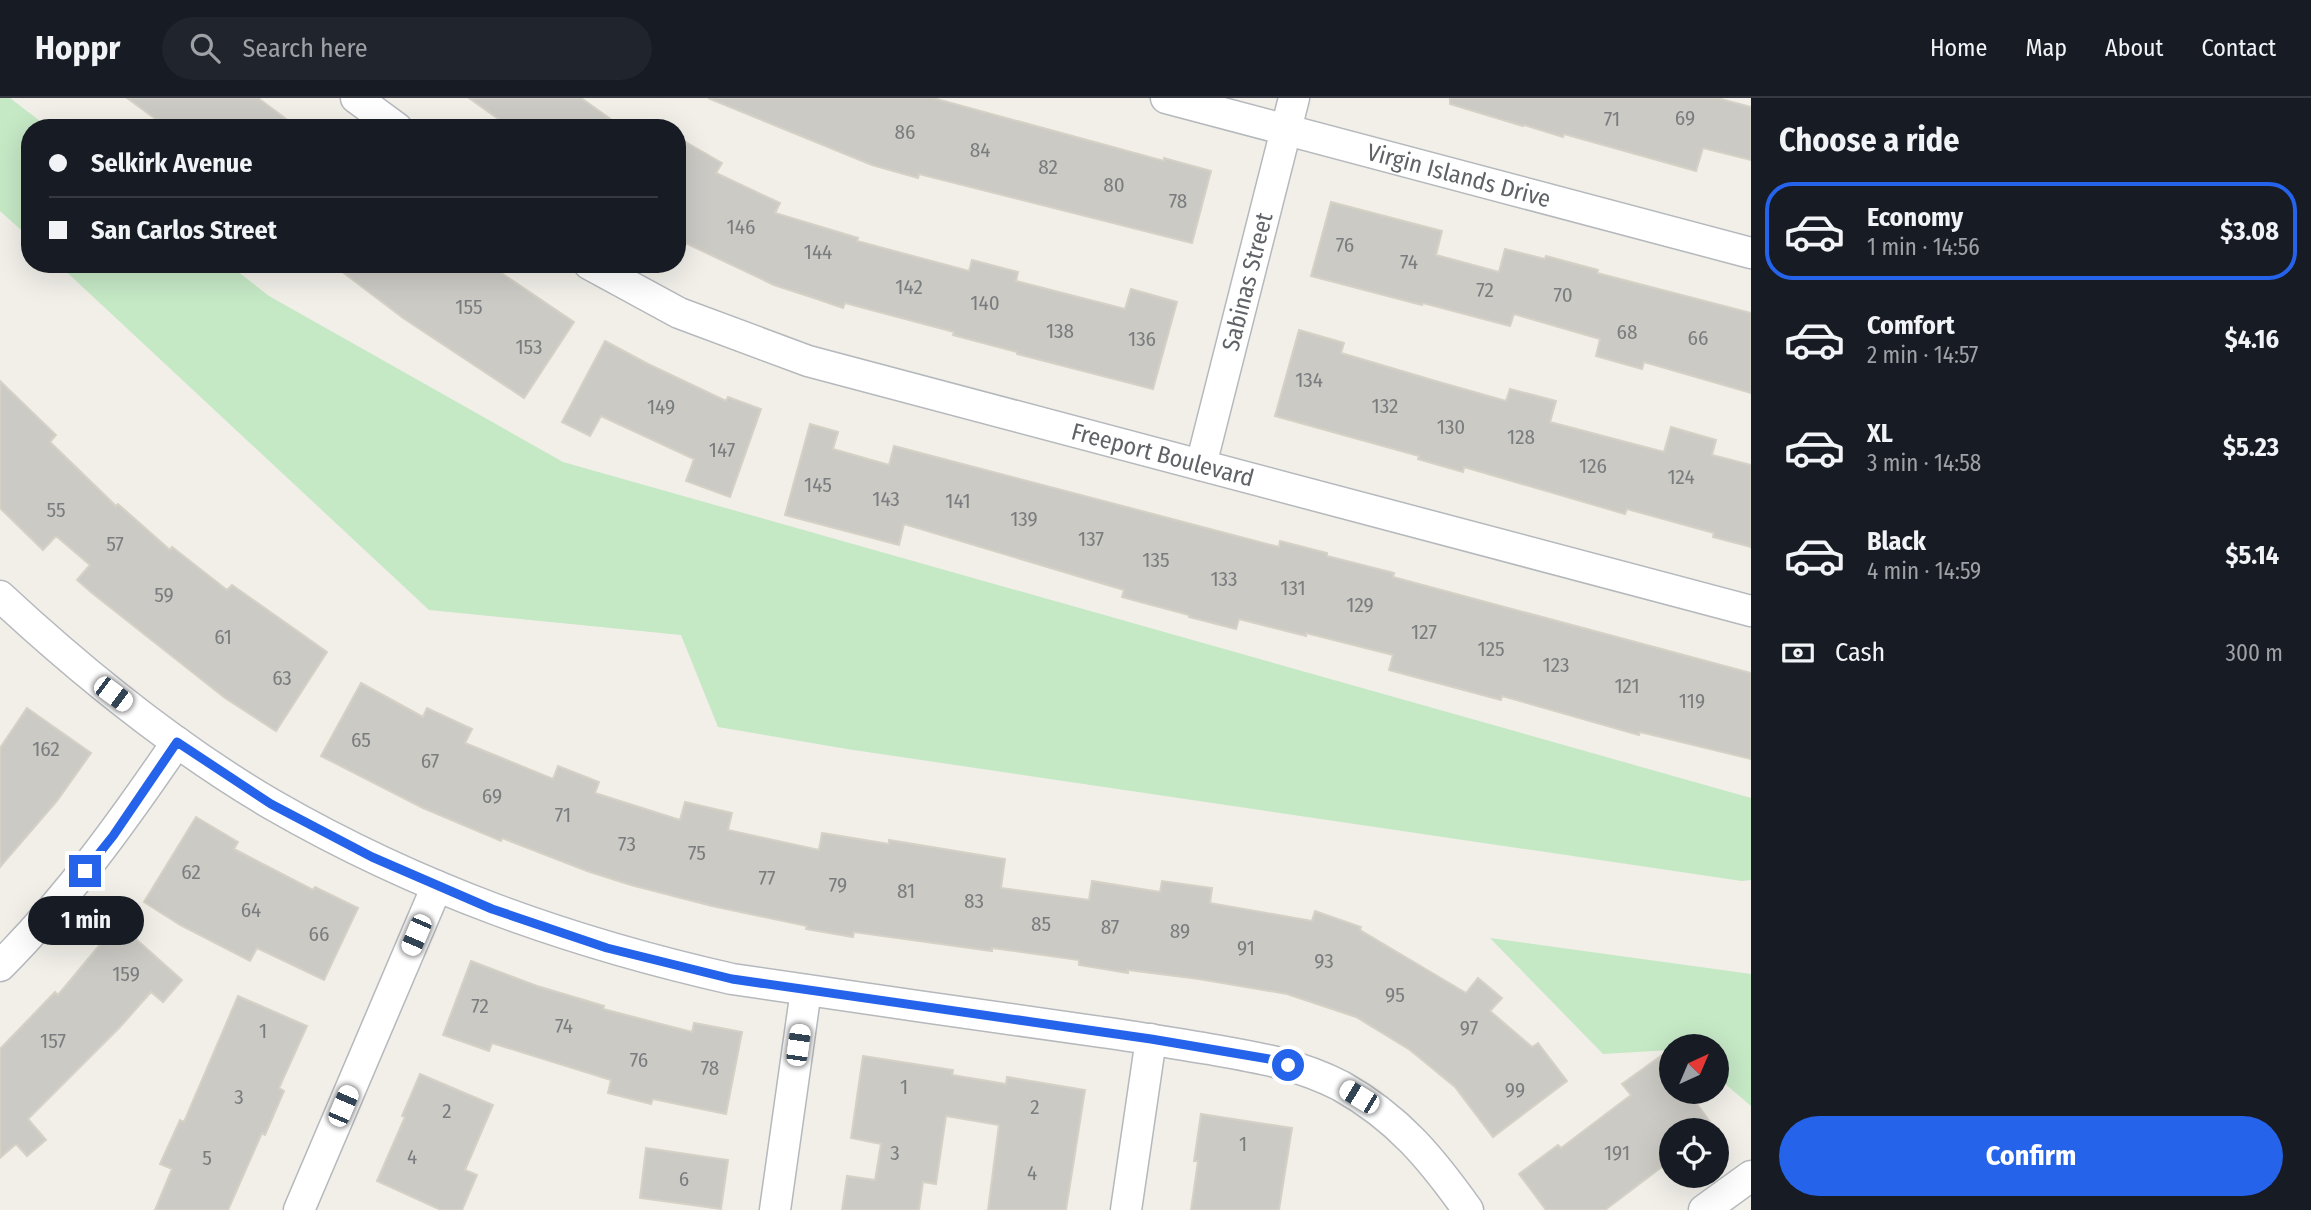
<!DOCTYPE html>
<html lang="en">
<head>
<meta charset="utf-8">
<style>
  body { margin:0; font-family:"Fira Sans Condensed",sans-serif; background:#20242c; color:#f1f3f6; height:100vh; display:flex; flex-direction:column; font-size:26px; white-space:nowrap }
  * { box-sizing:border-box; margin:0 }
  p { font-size:23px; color:#9ea1a6 }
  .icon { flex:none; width:38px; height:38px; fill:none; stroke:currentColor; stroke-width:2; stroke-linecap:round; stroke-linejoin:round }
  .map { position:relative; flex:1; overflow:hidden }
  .side { display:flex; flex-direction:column; background:#171b24; width:560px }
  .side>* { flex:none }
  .banner { position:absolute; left:21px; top:21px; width:665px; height:154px; border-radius:28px; box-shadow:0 7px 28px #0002; display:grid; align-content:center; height:154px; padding:0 28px; background:#171b24 }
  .needle { width:46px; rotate:44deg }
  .buttons { position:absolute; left:1659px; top:936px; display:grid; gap:14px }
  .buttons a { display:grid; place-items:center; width:70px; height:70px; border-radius:50%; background:#171b24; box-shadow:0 7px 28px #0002; font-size:35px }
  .end { position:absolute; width:32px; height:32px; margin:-16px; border:9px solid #2563eb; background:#fff; box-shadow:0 0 0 4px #fff }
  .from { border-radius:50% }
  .bubble { position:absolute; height:49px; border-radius:24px; background:#171b24; box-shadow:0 7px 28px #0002; font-size:23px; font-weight:700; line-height:49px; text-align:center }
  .car { position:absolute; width:21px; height:42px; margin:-21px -10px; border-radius:9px; box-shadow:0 0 5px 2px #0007; background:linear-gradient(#fff 24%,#345 0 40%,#fff 0 76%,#345 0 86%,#fff 0) }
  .banner b { display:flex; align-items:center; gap:24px; height:66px; font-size:26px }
  .banner b+b { border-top:2px solid #363941 }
  .banner i { width:18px; height:18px; background:#f1f3f6 }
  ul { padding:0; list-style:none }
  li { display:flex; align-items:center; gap:21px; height:98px; margin:0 14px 10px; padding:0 14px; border:4px solid transparent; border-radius:28px }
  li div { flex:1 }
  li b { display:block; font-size:26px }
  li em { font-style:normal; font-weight:700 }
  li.active { border-color:#2563eb }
  li>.icon { width:63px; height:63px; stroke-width:1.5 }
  h2 { padding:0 28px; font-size:32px; line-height:84px }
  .pay { display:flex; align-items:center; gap:18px; height:77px; padding:0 28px; font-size:26px }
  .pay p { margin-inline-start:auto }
  .cta { display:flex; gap:14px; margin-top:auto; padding:14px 28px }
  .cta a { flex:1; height:80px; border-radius:42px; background:#2563eb; color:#fff; font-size:28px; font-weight:700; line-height:80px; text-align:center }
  header { display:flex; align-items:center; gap:42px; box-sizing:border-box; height:98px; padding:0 35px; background:#171b24; border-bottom:2px solid #363941 }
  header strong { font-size:33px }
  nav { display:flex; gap:38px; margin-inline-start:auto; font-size:24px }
  .search { width:490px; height:63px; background:#20242c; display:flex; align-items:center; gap:18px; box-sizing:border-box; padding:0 24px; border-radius:38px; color:#9ea1a6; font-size:26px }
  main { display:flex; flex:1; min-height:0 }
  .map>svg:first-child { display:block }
  .green { fill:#c5e8c5 }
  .building { fill:#cccac5; stroke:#d6d1c6; stroke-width:2 }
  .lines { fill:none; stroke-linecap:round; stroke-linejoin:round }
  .street-casing { stroke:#b5b8bc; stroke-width:33 }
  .street { stroke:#fff; stroke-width:30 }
  .route { stroke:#2563eb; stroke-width:9 }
  .labels { text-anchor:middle; stroke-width:5; stroke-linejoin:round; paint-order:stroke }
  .number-label { font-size:21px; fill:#7a7d7f }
  .street-label { font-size:24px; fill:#5f6368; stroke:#fff }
</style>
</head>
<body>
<header>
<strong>Hoppr</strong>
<div class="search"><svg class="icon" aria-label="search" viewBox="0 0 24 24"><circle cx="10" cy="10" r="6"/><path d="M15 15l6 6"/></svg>Search here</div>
<nav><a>Home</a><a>Map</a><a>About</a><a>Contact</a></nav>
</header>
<main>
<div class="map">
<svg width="1751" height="1112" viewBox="0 0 1751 1112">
  <rect width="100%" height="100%" fill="#f1efe8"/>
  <path class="green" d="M0,0H10L49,30H30V140L0,113Z
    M58,166H228L269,198L563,364L1751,700V782L1742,783L847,651L718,629L681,537L429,512Z
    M1490,840L1751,876V1008L1717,979V948H1671V952L1603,956Z"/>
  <path class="building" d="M127,0H258L298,30H168Z
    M469,0H581L623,30H511Z
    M708,0H933L1164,63V60L1211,73L1192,145L919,76L918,80L872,67Z
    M1450,0H1717L1751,9V62L1703,50L1696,73L1564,36L1563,39L1524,27L1523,28L1450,6Z
    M677,39L722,65L716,75L780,105L775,115L858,140L857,143L969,173L972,162L1018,174L1016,183L1125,211L1131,191L1177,204L1153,291L1017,256V254L953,237L954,234L845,205L843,210L817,201L774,187L677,141Z
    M1331,104L1442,133L1436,157L1499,174L1505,151L1545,161L1546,158L1598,172L1597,175L1751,215V295L1644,264L1642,271L1596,258L1600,241L1514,216L1510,228L1423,205L1422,207L1311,178Z
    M332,166H488L574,224L524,300L403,220Z
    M1299,232L1344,245L1341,255L1439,284L1506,303L1510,291L1556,303L1550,324L1664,354L1671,329L1716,342L1712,357L1751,367V449L1713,439L1714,435L1627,411L1625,416L1464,369L1463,374L1418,361L1419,358L1275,318Z
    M605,243L648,266L726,303L728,299L761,311L730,399L686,383L694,361L601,318L590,338L562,324Z
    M0,283L56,337L50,344L116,408L118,406L170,452L172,449L227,492L232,487L327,554L276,633L225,600L92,495L77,482L90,467L56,438L43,452L0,410Z
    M810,326L838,334L833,351L889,367L894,348L1279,449L1280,443L1327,455V458L1394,475L1393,479L1751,575V661L1640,634L1639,637L1502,598L1501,602L1389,572L1393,557L1306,535V538L1239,521L1236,531L1189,519V517L1122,499L1124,492L904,426L899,447L785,417Z
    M361,585L423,619L427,610L472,631L465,645L553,681L558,668L599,684L595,695L680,722L685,704L732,715L728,732L819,752L822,735L889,746V742L1005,761L1001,790L1089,802L1092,783L1160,794L1162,783L1212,790L1210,805L1312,823L1315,813L1361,829L1360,832L1466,895L1478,880L1502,900L1490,913L1532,949L1538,945L1567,983L1493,1039L1455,989L1410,952L1356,919L1287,896L1199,881L1128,872V875L1079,867V862L992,850V853L854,834L853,839L806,831L807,828L712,808L631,787L587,773L502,740L501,743L423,710L321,658Z
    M27,610L91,655L57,703L0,769V650Z
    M196,719L238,744L234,751L313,792L315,789L358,810L324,882L257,850L250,863L180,827L144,804Z
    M118,825L182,882L163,904L151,894L120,929L28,1021L46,1042L27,1058L16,1046L0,1060V951L55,894L58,897Z
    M471,863L537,888L604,908L603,911L692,934L694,925L742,934L726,1016L653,1001L651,1006L608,995L611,982L492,945L489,953L443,937Z
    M238,898L307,928L279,990L284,993L265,1037L262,1035L228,1112H155L172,1071L160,1066L180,1022L184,1024Z
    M863,958L953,972L952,977L1006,986L1007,979L1085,992L1066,1112H988L999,1027L946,1018L936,1086L923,1084L919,1112H842L847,1078L875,1082L881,1046L851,1040Z
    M1661,958L1671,972V994H1688L1716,1032H1671V1062L1605,1112H1546L1519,1076L1558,1047L1561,1050L1631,997L1622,986Z
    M420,976L493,1007L465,1072L477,1077L462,1112H441L377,1083L405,1019L402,1018Z
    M1201,1016L1292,1030L1279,1112H1191L1198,1063H1194Z
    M646,1050L728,1062L721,1111L640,1100Z"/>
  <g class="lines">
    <g class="street-casing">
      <g id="street">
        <path d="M356,0L397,30"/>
        <path id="s1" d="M1166,0L1751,155"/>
        <path id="s2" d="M589,166L679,215L808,263L1751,513"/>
        <path id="s3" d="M1201,367L1294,0"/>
        <path d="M0,498C84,576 174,649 273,707C419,791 569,844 732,881C853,899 973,916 1094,933C1133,938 1171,945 1209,951C1255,959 1299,966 1341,988C1398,1020 1431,1060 1468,1112"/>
        <path d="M0,868C68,800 123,723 177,644"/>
        <path d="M299,1112L437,788"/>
        <path d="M775,1112L806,892"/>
        <path d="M1126,1112L1151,941"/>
        <path d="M1704,1112L1751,1078"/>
      </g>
    </g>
    <use href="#street" class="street"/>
  </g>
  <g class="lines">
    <path class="route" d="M85,773L113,738L177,644L271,706L372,759L492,811L607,850L732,881L1151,941L1269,961L1288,967"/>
  </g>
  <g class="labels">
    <g class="number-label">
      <text x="1685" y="27">69</text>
      <text x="1612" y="28">71</text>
      <text x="905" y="41">86</text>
      <text x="980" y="59">84</text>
      <text x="1048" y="76">82</text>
      <text x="1114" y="94">80</text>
      <text x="1178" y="110">78</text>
      <text x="741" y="136">146</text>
      <text x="1345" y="154">76</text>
      <text x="818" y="161">144</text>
      <text x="1409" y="171">74</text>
      <text x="909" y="196">142</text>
      <text x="1485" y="199">72</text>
      <text x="1563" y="204">70</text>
      <text x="985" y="212">140</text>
      <text x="469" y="216">155</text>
      <text x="1060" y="240">138</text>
      <text x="1627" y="241">68</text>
      <text x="1698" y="247">66</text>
      <text x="1142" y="248">136</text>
      <text x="529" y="256">153</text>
      <text x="1309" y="289">134</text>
      <text x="1385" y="315">132</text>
      <text x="661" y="316">149</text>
      <text x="1451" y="336">130</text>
      <text x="1521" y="346">128</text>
      <text x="722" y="359">147</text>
      <text x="1593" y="375">126</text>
      <text x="1681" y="386">124</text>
      <text x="818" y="394">145</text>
      <text x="886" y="408">143</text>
      <text x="958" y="410">141</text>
      <text x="56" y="419">55</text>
      <text x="1024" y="428">139</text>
      <text x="1091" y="448">137</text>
      <text x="115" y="453">57</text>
      <text x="1156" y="469">135</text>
      <text x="1224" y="488">133</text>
      <text x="1293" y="497">131</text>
      <text x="164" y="504">59</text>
      <text x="1360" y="514">129</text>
      <text x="1424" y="541">127</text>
      <text x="223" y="546">61</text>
      <text x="1491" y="558">125</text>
      <text x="1556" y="574">123</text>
      <text x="282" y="587">63</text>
      <text x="1627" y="595">121</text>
      <text x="1692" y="610">119</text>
      <text x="361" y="649">65</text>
      <text x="46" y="658">162</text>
      <text x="430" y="670">67</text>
      <text x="492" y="705">69</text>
      <text x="563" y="724">71</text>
      <text x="627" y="753">73</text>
      <text x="697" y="762">75</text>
      <text x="191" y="781">62</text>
      <text x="767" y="787">77</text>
      <text x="838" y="794">79</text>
      <text x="906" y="800">81</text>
      <text x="974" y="810">83</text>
      <text x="251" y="819">64</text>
      <text x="1041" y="833">85</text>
      <text x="1110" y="836">87</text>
      <text x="1180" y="840">89</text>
      <text x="319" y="843">66</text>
      <text x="1246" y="857">91</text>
      <text x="1324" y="870">93</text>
      <text x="126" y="883">159</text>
      <text x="1395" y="904">95</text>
      <text x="480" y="915">72</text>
      <text x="564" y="935">74</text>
      <text x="1469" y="937">97</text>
      <text x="263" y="940">1</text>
      <text x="53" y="950">157</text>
      <text x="639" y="969">76</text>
      <text x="710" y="977">78</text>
      <text x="904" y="996">1</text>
      <text x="1515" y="999">99</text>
      <text x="239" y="1006">3</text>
      <text x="1035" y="1016">2</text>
      <text x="447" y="1020">2</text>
      <text x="1243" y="1053">1</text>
      <text x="895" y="1062">3</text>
      <text x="1617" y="1062">191</text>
      <text x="412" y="1066">4</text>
      <text x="207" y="1067">5</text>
      <text x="1032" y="1082">4</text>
      <text x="684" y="1088">6</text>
    </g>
    <g class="street-label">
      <text dy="8" stroke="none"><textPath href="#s1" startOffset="303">Virgin Islands Drive</textPath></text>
      <text dy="8" stroke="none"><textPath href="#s3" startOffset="189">Sabinas Street</textPath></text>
      <text dy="8" stroke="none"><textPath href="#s2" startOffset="607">Freeport Boulevard</textPath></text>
    </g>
  </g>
</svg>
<div class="buttons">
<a><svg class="needle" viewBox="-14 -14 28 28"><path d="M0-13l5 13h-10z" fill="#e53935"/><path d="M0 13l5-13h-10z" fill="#9ea1a6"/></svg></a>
<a><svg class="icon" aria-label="locate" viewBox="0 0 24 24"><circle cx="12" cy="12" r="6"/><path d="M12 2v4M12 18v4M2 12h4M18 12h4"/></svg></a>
</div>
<i class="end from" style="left:1288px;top:967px"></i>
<i class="end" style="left:85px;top:773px"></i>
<div class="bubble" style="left:28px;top:798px;width:116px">1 min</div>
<i class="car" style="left:113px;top:596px;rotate:127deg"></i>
<i class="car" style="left:416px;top:837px;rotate:203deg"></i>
<i class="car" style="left:798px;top:947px;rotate:8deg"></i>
<i class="car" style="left:1359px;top:999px;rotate:301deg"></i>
<i class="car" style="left:343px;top:1008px;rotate:23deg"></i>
<div class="banner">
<b><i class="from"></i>Selkirk Avenue</b>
<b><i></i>San Carlos Street</b>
</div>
</div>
<section class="side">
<h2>Choose a ride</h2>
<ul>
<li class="active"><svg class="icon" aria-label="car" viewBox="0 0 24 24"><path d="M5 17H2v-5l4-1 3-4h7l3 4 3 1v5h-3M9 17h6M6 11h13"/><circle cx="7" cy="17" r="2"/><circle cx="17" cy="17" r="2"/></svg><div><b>Economy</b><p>1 min · 14:56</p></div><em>$3.08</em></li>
<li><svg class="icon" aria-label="car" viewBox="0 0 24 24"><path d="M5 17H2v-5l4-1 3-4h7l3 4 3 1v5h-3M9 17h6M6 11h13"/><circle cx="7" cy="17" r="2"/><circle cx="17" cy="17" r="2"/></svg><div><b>Comfort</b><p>2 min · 14:57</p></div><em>$4.16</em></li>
<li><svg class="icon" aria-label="car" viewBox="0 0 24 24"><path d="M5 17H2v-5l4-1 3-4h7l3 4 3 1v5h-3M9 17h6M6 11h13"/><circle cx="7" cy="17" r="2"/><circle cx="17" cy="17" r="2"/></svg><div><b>XL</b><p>3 min · 14:58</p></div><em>$5.23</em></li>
<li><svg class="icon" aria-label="car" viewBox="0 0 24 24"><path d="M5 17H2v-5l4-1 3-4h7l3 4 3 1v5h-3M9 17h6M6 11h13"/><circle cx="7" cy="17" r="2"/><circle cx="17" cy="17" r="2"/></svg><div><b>Black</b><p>4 min · 14:59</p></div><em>$5.14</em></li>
</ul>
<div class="pay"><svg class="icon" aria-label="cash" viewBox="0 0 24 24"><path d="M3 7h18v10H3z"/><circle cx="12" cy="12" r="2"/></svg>Cash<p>300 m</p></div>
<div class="cta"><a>Confirm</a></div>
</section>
</main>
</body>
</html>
